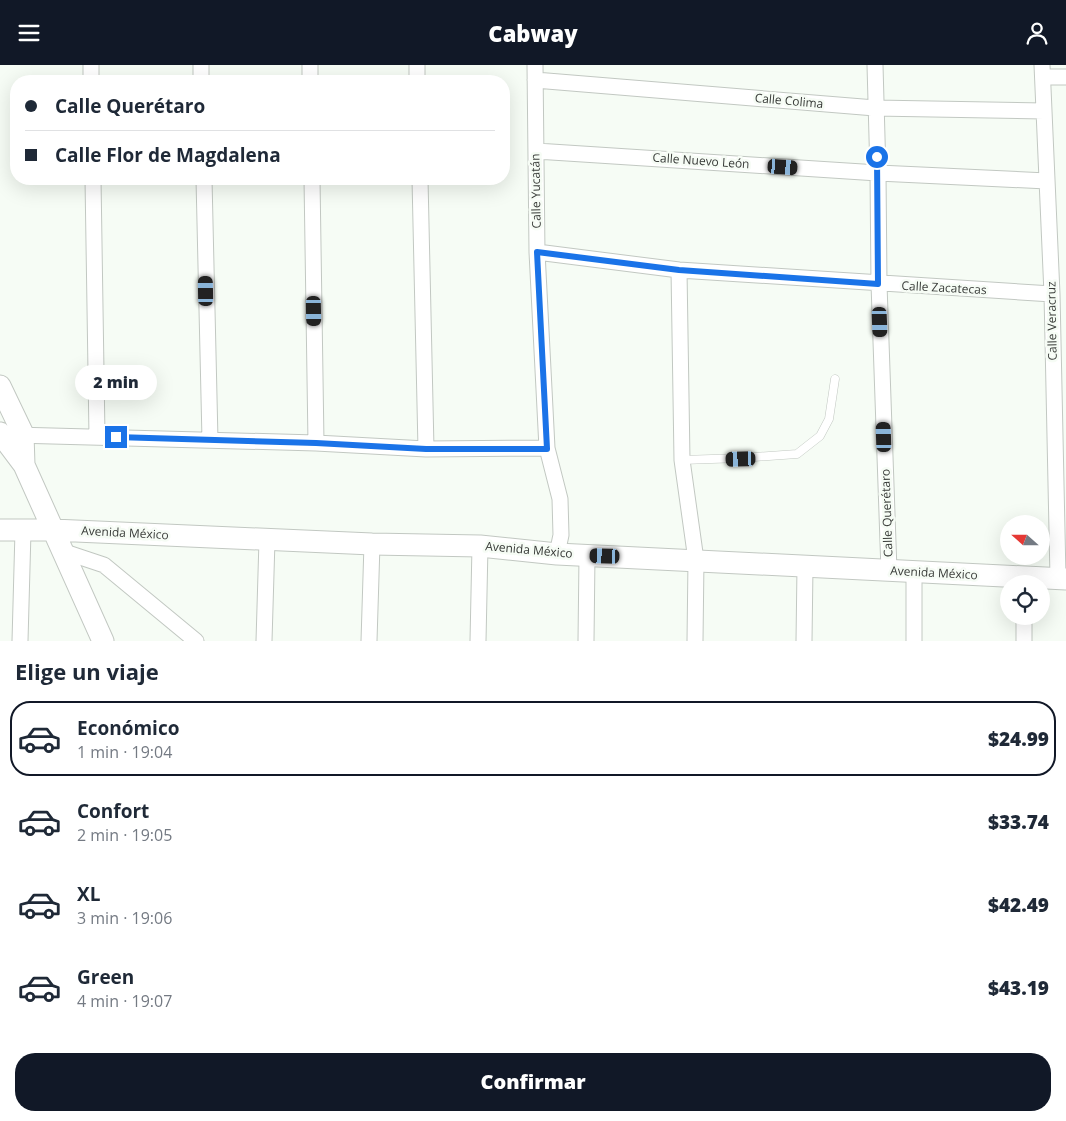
<!DOCTYPE html>
<html lang="es">
<head>
<meta charset="utf-8">
<style>
  body { margin:0; font-family:"Open Sans",sans-serif; background:#f6f6f7; color:#1f2937; height:100vh; display:flex; flex-direction:column; font-size:19px; white-space:nowrap }
  * { box-sizing:border-box; margin:0 }
  p { font-size:16px; color:#747a83 }
  .icon { flex:none; width:28px; height:28px; fill:none; stroke:currentColor; stroke-width:2; stroke-linecap:round; stroke-linejoin:round }
  .map { position:relative; height:576px; overflow:hidden }
  .sheet { display:flex; flex-direction:column; background:#fff; flex:1 }
  .sheet>* { flex:none }
  .banner { position:absolute; left:10px; top:10px; width:500px; height:110px; border-radius:20px; box-shadow:0 5px 20px #0002; display:grid; align-content:center; height:110px; padding:0 15px; background:#fff }
  .needle { width:32px; rotate:291deg }
  .controls { position:absolute; left:1000px; top:450px; display:grid; gap:10px }
  .controls a { display:grid; place-items:center; width:50px; height:50px; border-radius:50%; background:#fff; box-shadow:0 5px 20px #0002; font-size:25px }
  .end { position:absolute; width:22px; height:22px; margin:-11px; border:6px solid #1a73e8; background:#fff; box-shadow:0 0 0 2px #fff }
  .from { border-radius:50% }
  .bubble { position:absolute; height:35px; border-radius:18px; background:#fff; box-shadow:0 5px 20px #0002; font-size:16px; font-weight:800; line-height:35px; text-align:center }
  .car { position:absolute; width:15px; height:30px; margin:-15px -8px; border-radius:6px; box-shadow:0 0 4px 1px #0007; background:linear-gradient(#222 24%,#8ab4d8 0 40%,#222 0 76%,#8ab4d8 0 86%,#222 0) }
  .banner b { display:flex; align-items:center; gap:18px; height:48px; font-size:19px }
  .banner b+b { border-top:1px solid #e0e1e3 }
  .banner i { width:12px; height:12px; background:#1f2937 }
  ul { padding:0; list-style:none }
  li { display:flex; align-items:center; gap:15px; height:75px; margin:0 10px 8px; padding:0 5px; border:2px solid transparent; border-radius:20px }
  li div { flex:1 }
  li b { display:block; font-size:19px }
  li em { font-style:normal; font-weight:800 }
  li.current { border-color:#111827 }
  li>.icon { width:45px; height:45px; stroke-width:1.5 }
  h2 { padding:0 15px; font-size:22px; line-height:60px }
  .button { display:flex; gap:10px; margin-top:auto; padding:10px 15px }
  .button a { flex:1; height:58px; border-radius:20px; background:#111827; color:#fff; font-size:20px; font-weight:800; line-height:58px; text-align:center }
  header { display:flex; justify-content:space-between; align-items:center; height:65px; padding:0 15px; background:#111827; color:#fff; font-size:22px; font-weight:800 }
  .map>svg:first-child { display:block }
  .lines { fill:none; stroke-linecap:round; stroke-linejoin:round }
  .lane-casing { stroke:#c2c8c2; stroke-width:9 }
  .street-casing { stroke:#c2c8c2; stroke-width:17 }
  .secondary-casing { stroke:#c2c8c2; stroke-width:23 }
  .lane { stroke:#fff; stroke-width:8 }
  .street { stroke:#fff; stroke-width:15 }
  .secondary { stroke:#fff; stroke-width:21 }
  .route { stroke:#1a73e8; stroke-width:6 }
  .labels { text-anchor:middle; stroke-width:5; stroke-linejoin:round; paint-order:stroke }
  .street-label { font-size:12px; fill:#383b38; stroke:#f6fcf5 }
</style>
</head>
<body>
<header><svg class="icon" aria-label="menu" viewBox="0 0 24 24"><path d="M4 6h16M4 12h16M4 18h16"/></svg>Cabway<svg class="icon" aria-label="person" viewBox="0 0 24 24"><circle cx="12" cy="8" r="4"/><path d="M4 21q1-7 8-7t8 7"/></svg></header>
<div class="map">
<svg width="1066" height="576" viewBox="0 0 1066 576">
  <rect width="100%" height="100%" fill="#f6fcf5"/>
  <g class="lines">
    <g class="lane-casing">
      <path id="lane" d="M682,395L741,393L797,389L820,371L829,354L835,314"/>
    </g>
    <g class="street-casing">
      <path id="street" d="M91,0V16
        M201,0V16
        M310,0V16
        M417,0V16
        M535,0L537,187L547,383L560,434L561,470L557,489
        M875,0L878,108L879,219L889,506
        M1042,0L1052,229L1058,513
        M1043,12H1066
        M535,15L875,43L1044,46
        M536,86L878,108L1047,116
        M93,114L97,371
        M204,114L210,375
        M312,114L316,378
        M420,114L426,384
        M537,187L679,205L1052,229
        M679,205L682,395L696,495L695,576
        M15,370L316,378L426,384L547,383
        M62,486L104,500L196,576
        M20,576L23,466
        M264,576L267,475
        M369,576L372,479
        M478,576L480,481
        M586,576L587,491
        M804,576L805,502
        M914,576V507
        M1024,576V551"/>
    </g>
    <g class="secondary-casing">
      <path id="secondary" d="M0,321L23,369L24,400
        M0,368L24,400L103,576
        M0,465H53L372,479L480,481L557,489L1066,514"/>
    </g>
    <use href="#lane" class="lane"/>
    <use href="#street" class="street"/>
    <use href="#secondary" class="secondary"/>
  </g>
  <g class="lines">
    <path class="route" d="M116,372L316,378L426,384H547L537,187L679,205L878,219L877,92"/>
  </g>
  <g class="labels">
    <g class="street-label">
      <text transform="translate(789 36) rotate(5)" y="4">Calle Colima</text>
      <text transform="translate(701 96) rotate(4)" y="4">Calle Nuevo León</text>
      <text transform="translate(536 126) rotate(-91)" y="4">Calle Yucatán</text>
      <text transform="translate(944 223) rotate(3)" y="4">Calle Zacatecas</text>
      <text transform="translate(1052 256) rotate(-91)" y="4">Calle Veracruz</text>
      <text transform="translate(887 448) rotate(-92)" y="4">Calle Querétaro</text>
      <text transform="translate(125 468) rotate(3)" y="4">Avenida México</text>
      <text transform="translate(529 485) rotate(5)" y="4">Avenida México</text>
      <text transform="translate(934 508) rotate(3)" y="4">Avenida México</text>
    </g>
  </g>
</svg>
<div class="controls">
<a><svg class="needle" viewBox="-14 -14 28 28"><path d="M0-13l5 13h-10z" fill="#e53935"/><path d="M0 13l5-13h-10z" fill="#747a83"/></svg></a>
<a><svg class="icon" aria-label="locate" viewBox="0 0 24 24"><circle cx="12" cy="12" r="6"/><path d="M12 2v4M12 18v4M2 12h4M18 12h4"/></svg></a>
</div>
<i class="end from" style="left:877px;top:92px"></i>
<i class="end" style="left:116px;top:372px"></i>
<div class="bubble" style="left:75px;top:300px;width:82px">2 min</div>
<i class="car" style="left:783px;top:102px;rotate:94deg"></i>
<i class="car" style="left:206px;top:226px;rotate:359deg"></i>
<i class="car" style="left:314px;top:246px;rotate:179deg"></i>
<i class="car" style="left:880px;top:257px;rotate:178deg"></i>
<i class="car" style="left:884px;top:372px;rotate:358deg"></i>
<i class="car" style="left:741px;top:394px;rotate:268deg"></i>
<i class="car" style="left:605px;top:491px;rotate:272deg"></i>
<div class="banner">
<b><i class="from"></i>Calle Querétaro</b>
<b><i></i>Calle Flor de Magdalena</b>
</div>
</div>
<section class="sheet">
<h2>Elige un viaje</h2>
<ul>
<li class="current"><svg class="icon" aria-label="car" viewBox="0 0 24 24"><path d="M5 17H2v-5l4-1 3-4h7l3 4 3 1v5h-3M9 17h6M6 11h13"/><circle cx="7" cy="17" r="2"/><circle cx="17" cy="17" r="2"/></svg><div><b>Económico</b><p>1 min · 19:04</p></div><em>$24.99</em></li>
<li><svg class="icon" aria-label="car" viewBox="0 0 24 24"><path d="M5 17H2v-5l4-1 3-4h7l3 4 3 1v5h-3M9 17h6M6 11h13"/><circle cx="7" cy="17" r="2"/><circle cx="17" cy="17" r="2"/></svg><div><b>Confort</b><p>2 min · 19:05</p></div><em>$33.74</em></li>
<li><svg class="icon" aria-label="car" viewBox="0 0 24 24"><path d="M5 17H2v-5l4-1 3-4h7l3 4 3 1v5h-3M9 17h6M6 11h13"/><circle cx="7" cy="17" r="2"/><circle cx="17" cy="17" r="2"/></svg><div><b>XL</b><p>3 min · 19:06</p></div><em>$42.49</em></li>
<li><svg class="icon" aria-label="car" viewBox="0 0 24 24"><path d="M5 17H2v-5l4-1 3-4h7l3 4 3 1v5h-3M9 17h6M6 11h13"/><circle cx="7" cy="17" r="2"/><circle cx="17" cy="17" r="2"/></svg><div><b>Green</b><p>4 min · 19:07</p></div><em>$43.19</em></li>
</ul>
<div class="button"><a>Confirmar</a></div>
</section>
</body>
</html>
